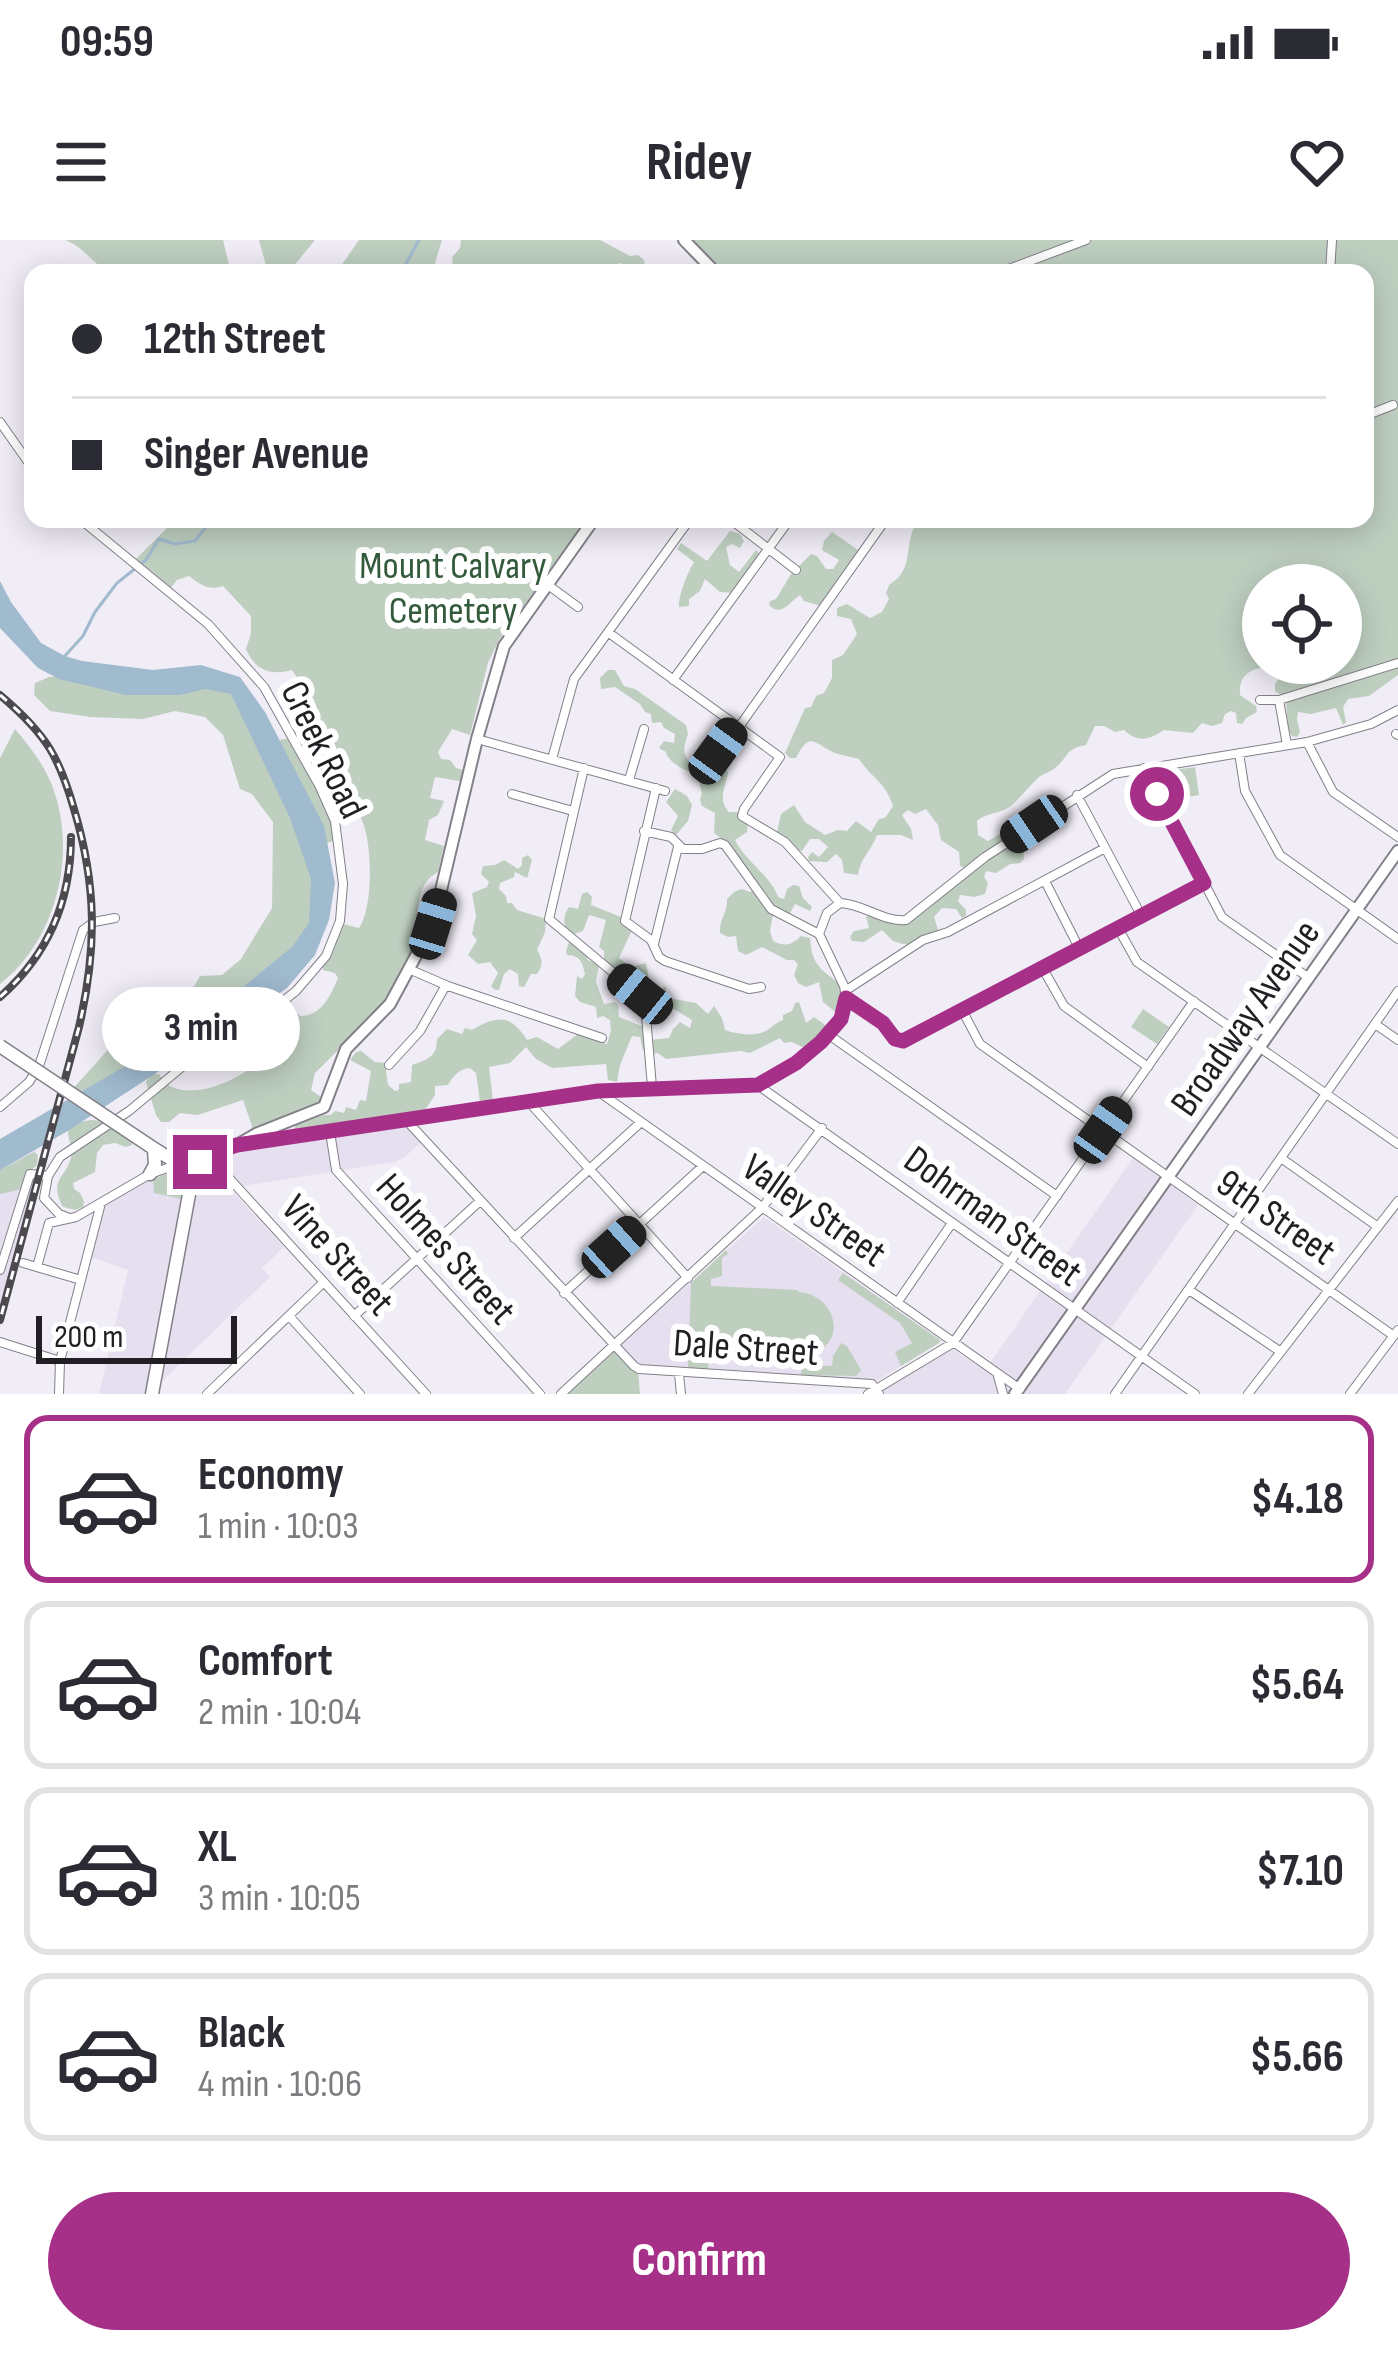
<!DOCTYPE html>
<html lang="en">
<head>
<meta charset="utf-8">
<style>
  body { margin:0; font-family:"Sofia Sans Condensed",sans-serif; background:#f2f2f3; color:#2b2b33; height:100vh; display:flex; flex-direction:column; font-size:45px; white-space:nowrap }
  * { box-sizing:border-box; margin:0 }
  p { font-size:39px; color:#7c7c81 }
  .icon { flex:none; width:66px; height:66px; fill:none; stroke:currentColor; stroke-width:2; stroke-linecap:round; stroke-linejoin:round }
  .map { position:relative; height:1154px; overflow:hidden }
  .drawer { display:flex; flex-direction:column; background:#fff; flex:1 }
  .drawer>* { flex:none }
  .guide { position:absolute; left:24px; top:24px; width:1350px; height:264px; border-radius:24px; box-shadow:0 6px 30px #0003; display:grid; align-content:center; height:264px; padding:0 48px; background:#fff }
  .fabs { position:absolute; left:1242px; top:324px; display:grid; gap:24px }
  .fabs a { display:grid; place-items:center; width:120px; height:120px; border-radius:50%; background:#fff; box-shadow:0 6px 30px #0003; font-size:60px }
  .scale { position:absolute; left:36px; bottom:30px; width:201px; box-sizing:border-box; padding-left:12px; border:6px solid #211f23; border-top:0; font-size:33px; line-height:42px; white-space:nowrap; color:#211f23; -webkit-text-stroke:9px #fff; paint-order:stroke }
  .end { position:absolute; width:54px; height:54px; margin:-27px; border:15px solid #a63088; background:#fff; box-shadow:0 0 0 6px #fff }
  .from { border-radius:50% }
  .bubble { position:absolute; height:84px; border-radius:42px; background:#fff; box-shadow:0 6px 30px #0003; font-size:39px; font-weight:700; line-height:84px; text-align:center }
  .car { position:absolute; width:36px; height:72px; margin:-36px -18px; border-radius:15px; box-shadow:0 0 9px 3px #0007; background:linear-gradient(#222 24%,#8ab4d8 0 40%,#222 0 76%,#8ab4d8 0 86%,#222 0) }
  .guide b { display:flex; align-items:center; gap:42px; height:114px; font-size:45px }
  .guide b+b { border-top:3px solid #e1e1e2 }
  .guide i { width:30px; height:30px; background:#2b2b33 }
  ul { padding:21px 0 0; list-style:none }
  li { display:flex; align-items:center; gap:36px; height:168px; margin:0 24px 18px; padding:0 24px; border:6px solid #e1e1e2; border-radius:24px }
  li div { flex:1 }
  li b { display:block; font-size:45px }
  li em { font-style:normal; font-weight:700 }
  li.on { border-color:#a63088 }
  li>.icon { width:108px; height:108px; stroke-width:1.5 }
  .primary-button { display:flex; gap:24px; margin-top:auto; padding:24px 48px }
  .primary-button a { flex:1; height:138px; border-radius:72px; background:#a63088; color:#fff; font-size:48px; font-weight:700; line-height:138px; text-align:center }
  .status { display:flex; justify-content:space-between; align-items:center; height:84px; padding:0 60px; background:#fff; direction:ltr }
  .status svg { height:33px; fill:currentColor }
  header { display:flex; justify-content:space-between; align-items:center; height:156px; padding:0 48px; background:#fff; font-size:54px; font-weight:700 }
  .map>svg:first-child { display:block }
  .built { fill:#e6dff0 }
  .green { fill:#becfc0; fill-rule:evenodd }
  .water { fill:#a0bace }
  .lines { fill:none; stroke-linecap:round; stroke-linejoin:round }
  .stream { stroke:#a0bace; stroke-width:3 }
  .street-casing { stroke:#837f88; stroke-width:10 }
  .secondary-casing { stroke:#837f88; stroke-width:14 }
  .primary-casing { stroke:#837f88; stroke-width:15 }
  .street { stroke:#fff; stroke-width:8 }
  .secondary { stroke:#fff; stroke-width:10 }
  .primary { stroke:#fff; stroke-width:12 }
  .rail-casing { stroke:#4c4a4f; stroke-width:8 }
  .rail { stroke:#fff; stroke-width:3; stroke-dasharray:9; stroke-linecap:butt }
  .primary-bridge-casing { stroke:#837f88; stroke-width:15; stroke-linecap:butt }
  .primary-bridge { stroke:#fff; stroke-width:12 }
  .route { stroke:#a63088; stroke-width:15 }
  .labels { text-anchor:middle; stroke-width:12; stroke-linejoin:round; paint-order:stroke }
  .park-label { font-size:39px; fill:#325a3b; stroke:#fff }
  .street-label { font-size:39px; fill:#211f23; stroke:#fff }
</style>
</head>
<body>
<div class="status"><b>09:59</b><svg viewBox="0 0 49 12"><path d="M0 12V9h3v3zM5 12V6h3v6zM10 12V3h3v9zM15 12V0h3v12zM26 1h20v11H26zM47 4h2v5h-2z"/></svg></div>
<header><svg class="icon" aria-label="menu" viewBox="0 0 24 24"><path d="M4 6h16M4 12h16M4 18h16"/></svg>Ridey<svg class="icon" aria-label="heart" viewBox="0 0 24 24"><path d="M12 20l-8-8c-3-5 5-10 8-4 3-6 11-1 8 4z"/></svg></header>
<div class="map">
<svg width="1398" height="1154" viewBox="0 0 1398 1154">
  <rect width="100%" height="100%" fill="#f1edf7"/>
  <path class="built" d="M406,880L424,899L404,918L394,922L237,947L207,914Z
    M39,898L30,932L43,935L0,1089V916Z
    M1133,918L1198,965L1065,1154H884L882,1151L952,1109L985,1130Z
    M179,924L193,933L152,1154H99L128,1030L87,1016L101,963L150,934Z
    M205,928H211L284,1007L262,1028L270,1037L157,1146L201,932Z
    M764,977L942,1101L875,1142L640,1129L619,1106Z"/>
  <path class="green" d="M64,0H223L231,33H109C94,24 79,3 64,0Z
    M259,0H315L288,33H268Z
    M359,0H442L432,33H336Z
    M461,0H600L630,16L638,15L644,20L645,30L649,33H625V26L621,23L616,24L615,31L580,33L560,24L554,28V33H449L453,28L452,17L460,8Z
    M687,0H1398V435L1369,456L1348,459L1343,467L1346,482L1343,485L1336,468L1311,474L1298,472L1297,479L1300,492L1297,497L1292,496L1288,490L1286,459L1275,451V444L1282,434L1280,428C1259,426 1238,429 1240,455L1256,466L1257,472L1246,478L1242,484L1237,483L1236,473L1231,471L1225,474L1222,483L1212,486L1202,483L1193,493L1164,490C1150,499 1139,504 1124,490L1115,492L1104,486H1095L1086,505C1064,509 1070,516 1056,527C1051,532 1044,533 1039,537C1029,546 1022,556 1012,565C1002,574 987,572 977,581L978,595L988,601L1008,589L1013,591L1012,597L1046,577L1056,587L1053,593L1042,596L1039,601L1023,607L1024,619L1020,623L1010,624L996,633L986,631L984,637L988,643L985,654L974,657L960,655L958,661L966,670V676L962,678L956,669L942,668L934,677L939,693L917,704H903L893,701L882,690L864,702L852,701L850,697L854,691L869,688L866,677L871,674L900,681L966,628L960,626L959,612L941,600L938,585L926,569L915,574L908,570L902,575L911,589L913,600L901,595H877C872,610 860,618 858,635L844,633L842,620L836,614L827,622L809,621L808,617L812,612L819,617L828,607L819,599H810L802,611L795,610L777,592L781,574L794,565L805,582L825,595L838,590L847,591L856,581L871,592L879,579L885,578L893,566C884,540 873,540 859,519C852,517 845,516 838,514C816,507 811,487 796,518H790L785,513L805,468L811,467L816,456L824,453L832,438V420L843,415L857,394L851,379L837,376V368L847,364L870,378L882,372L889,359L886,353L889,345C917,328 901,304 919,279H1365V33H720ZM1263,345H1341V423H1263Z
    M176,279H586L499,400L488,423L470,495L452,489L438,512L441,519L450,520L456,528L467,531L465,542L435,537L430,558L444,561L438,575L429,580L425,600L444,606L438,632C417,643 419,665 416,687L420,692L427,693L389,760L315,833L311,850L324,859L321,865L251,895L252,886L243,860L198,875L180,873L169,882H161L156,875L146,842L151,834H159C161,837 168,846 172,847C207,862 264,826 281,799L279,790L266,789L264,785L272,773L287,764L300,776C321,776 330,757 338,738L335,733L323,730L322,724L340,683L359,688C374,668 373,594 359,575L343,574L340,569L343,530L338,514L315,480L314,459L301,450L302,445L292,430C269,436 255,430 246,409L251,393V376L223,346C208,351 201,345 189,336L177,340L170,349L134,321Z
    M730,291L740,294L744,301L740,308L732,304L726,307L730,325L739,332L756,310L760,315L735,353L720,352L705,339L700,351L689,359V366L679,367C678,357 688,331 694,322L677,309L681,303L707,321Z
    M832,292L861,312L821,366L804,361L800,355C790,361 782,378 769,365L770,361L776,359L791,334L811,314L817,316L826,329H833L839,320L822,310L824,301Z
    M608,430H615L624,446L635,449L686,485L688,494C685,505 680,513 691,523L689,531C681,529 667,520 666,512L659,508L664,501L674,503L675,494L664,488L661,482L652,483L651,474L645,472L640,464L615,447L601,449L600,438Z
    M71,436L228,448L266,503L303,495L327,525L335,544L332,559L340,598L315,608L319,673L301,722L80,861L70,852L124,792L163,784L188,757L200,736L222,735L241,719L272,668L273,582L252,554L240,549L223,495L205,477L175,471L143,479L90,477L50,471L34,455L35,443L49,437Z
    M15,489C32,509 47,528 55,554C76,618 55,702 0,744V518Z
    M737,496L738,500L723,523L728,532C726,547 717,559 729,572H743L748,583L747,592L735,600C746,622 771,636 778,657L784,659L787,649L793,645L799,646L803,658L812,667L810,671L795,664L788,677L777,672L773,675L770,691L773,701C785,707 792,705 801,696L810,698C811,704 811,712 814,718C825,744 854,735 839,775L823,762L819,742L806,747L798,743L794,735L798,724L794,720H787L762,707L746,715L738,711L736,696L728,697L720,693C719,679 728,672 727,659L734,652L742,649L750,652L758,646L722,599L714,593L715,573L702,566L700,560L702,553L698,539L732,497Z
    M1195,527L1199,555L1175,559L1168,531Z
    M675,549L687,556L692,565L688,581L676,595L671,590L678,576L666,562Z
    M528,615L532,620L527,638L515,632L514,637L500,643L499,649L506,656L507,663H512L517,670L546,679L545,692L537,710C543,719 543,726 537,734H531L524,747L519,746L518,734L510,729L504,734L499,750H495L491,746L498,733L490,722L478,724L468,715L477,700L472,694L476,676L472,653L487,647L489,642L481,634L483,626L495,625L504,620L518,629L522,625V618Z
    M587,652L592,657L591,665L621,677L632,690L619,718L631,727L646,723L649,739L661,748L666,747V755L674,759L696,763L708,774L714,766L722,778L725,790C737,794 757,798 769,789C773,786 777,782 783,780V775L792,771L795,763L799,762L806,783L814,777L831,789L809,810L792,802L784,803L780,798L750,813L740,811L666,819L658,813L650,814L649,800L669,798L673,789L680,782L690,788L692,780L672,768L650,769L604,723V711L599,707L606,680L589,675L583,691L574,694C562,690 562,677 569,667L578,669L582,654Z
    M569,702L583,711L588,720L599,725L596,742L604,764L615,762L618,765L619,777L646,788L648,810H643L640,797L632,796L620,825L617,842L608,840L606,824L552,828L536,819L526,807L510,823L489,827L493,861L480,862L476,833L470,828C459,829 454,835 448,845L435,846V855L425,870L293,891L296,885L324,875H331L335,871L344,873L346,867L356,870L360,860L366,861L371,831L350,820L356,812L361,811L375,822L385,823L388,845L395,851L399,850V844L411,842L412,825C428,819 437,817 437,799L447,789L462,794L465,788L472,790C497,775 511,774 527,800L537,797L558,809L578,794L607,804L611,791L610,780L603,776L597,778L596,767L580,762L575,756L577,736L582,739L585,734C582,722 581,716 567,715L566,711Z
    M1143,769L1169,787L1157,804L1131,787Z
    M91,880L105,881L132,899V905L126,907L115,903L103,905L97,913L95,932L73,943L74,949L80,953L84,961L83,967L75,970L63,967C47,937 69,938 72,912C72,903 63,892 72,885C74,883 89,880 91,880Z
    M34,912L38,915L37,925L26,935L22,949L0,954V930Z
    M173,932C189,935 181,949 182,959L154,953L153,939Z
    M726,1010L728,1014L722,1018V1036L711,1039V1046L798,1050V1052C831,1053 849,1095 817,1112C801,1120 730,1113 709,1112L708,1131L688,1129L691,1043Z
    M843,1033L940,1100L939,1103L901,1126L895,1112L912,1103L900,1083L838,1040Z
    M841,1103L847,1106L861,1130L856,1136L801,1135L802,1125L832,1126L833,1116Z
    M613,1107L638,1130L640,1154H562Z"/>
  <path class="water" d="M0,341L11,362L41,403L65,416L82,421L153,430L201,425L240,437L265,472L324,586L335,643L329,680L315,715L287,748L246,777L219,792L189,816L167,826L66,892L0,930V899L122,828L237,752L292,707L309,683L311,639L290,578L231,454L205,449L180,455H126L59,439L38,428L0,388Z"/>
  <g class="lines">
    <path class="stream" d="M401,33L419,0
      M63,418L83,396L95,372L117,343L146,320L159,299L175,304L195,301L212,279"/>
    <g class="street-casing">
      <path id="street" d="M998,33L1086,0
        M1330,33L1332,0
        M1365,176L1393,165
        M0,182L33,229
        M730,279L796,330
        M548,345L578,367
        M609,393L780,517L744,569L742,576L785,602L840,663
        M673,440L790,279
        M1260,460H1279L1398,423
        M1279,460L1287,505
        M1396,494L1398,495
        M477,499L665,551
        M1307,502L1333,552L1398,597
        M718,511L733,490L739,487L886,279
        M1239,513L1245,551L1280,615L1398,699
        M552,519L574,439L690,279
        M584,528L549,679L640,755L645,764L652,847
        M1144,528L1222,677L1309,738
        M629,540L644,489
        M656,548L625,681L651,700L659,717L665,721L749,749L761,747
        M512,554L573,571
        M1077,555L1141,675
        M644,591L671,597L683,609H702L720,603L725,605L771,669L819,694
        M1045,641L1079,708
        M840,663C864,664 882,682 906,680L985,617L1113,534L1307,502L1371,484L1398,470
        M1118,688L1137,722L1398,904
        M654,704L678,607
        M1042,727L1064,766L1148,827
        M411,730L448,746L602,798
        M845,751L923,700L948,692L1105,608
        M847,758L883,783L895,799L903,801L1203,643
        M962,770L980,804L1394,1096
        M1375,784L1398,800
        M829,795L1057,956
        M389,825L420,791L446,745
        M759,846L1195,1154
        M599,852L1020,1149
        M528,861L688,1038
        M0,867L29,842L39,826L83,690L94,682L115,678
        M407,881L634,1126L639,1129L872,1144L879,1154
        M330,892L336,930L540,1154
        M240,905L598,851L758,845L796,823L813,810L833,790L843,773L846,757L844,746L819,694L827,673L840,663
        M207,914L426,1154
        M1281,918L1378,987
        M69,978L59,974L44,958L48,936L60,917L129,871L182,827L259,780L296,751L326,716L340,681L343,644L335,581L319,545L264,447L208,384L80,279
        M514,998L640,883
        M23,1023L81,1040
        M37,1027L49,983L76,977L150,934L179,924
        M0,1030L30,934L48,936
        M1189,1050L1281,1112
        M564,1053L703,926
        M897,1063L952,983
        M289,1076L360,1154
        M354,1076L480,961
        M0,1102L60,1121
        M679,1134L681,1154
        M998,1136L1003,1154
        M59,1154L60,1121L101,963
        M207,1154L324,1042
        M561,1154L762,968L822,888
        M868,1154L953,1103L1194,761
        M1115,1154L1398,751
        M1248,1154L1398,961
        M1350,1154L1398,1090"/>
    </g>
    <g class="secondary-casing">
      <path id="secondary" d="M684,0L716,33
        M193,933L207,914L237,905L256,894L324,867L346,809L390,764L433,684L477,499L504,406L594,279
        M1015,1154L1398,611"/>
    </g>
    <g class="primary-casing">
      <path id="primary" d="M150,906L193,933L152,1154
        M170,918L201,911L207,914
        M150,934L155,925L154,909"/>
    </g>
    <use href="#street" class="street"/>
    <use href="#secondary" class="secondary"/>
    <use href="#primary" class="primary"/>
    <g class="rail-casing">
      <path id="rail" d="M0,455C19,471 37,488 50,509C61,527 68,548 74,569C97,646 97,709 79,787L0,1080
        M0,757C48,715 71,660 71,597"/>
    </g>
    <use href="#rail" class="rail"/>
    <g class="primary-bridge-casing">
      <path id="primary-bridge" d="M0,806L150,906"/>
    </g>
    <use href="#primary-bridge" class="primary-bridge"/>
  </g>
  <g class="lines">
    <path class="route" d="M200,922L207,914L237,905L598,851L758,845L796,823L821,802L841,779L846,758L883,783L895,799L903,801L1204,643L1157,554"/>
  </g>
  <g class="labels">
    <g class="park-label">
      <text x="453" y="338">Mount Calvary<tspan x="453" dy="45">Cemetery</tspan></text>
    </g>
    <g class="street-label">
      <text transform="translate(325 509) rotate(64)" y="14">Creek Road</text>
      <text transform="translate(1244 777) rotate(-55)" y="14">Broadway Avenue</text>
      <text transform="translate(815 969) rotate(35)" y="14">Valley Street</text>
      <text transform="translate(994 975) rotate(36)" y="14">Dohrman Street</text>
      <text transform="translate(1277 976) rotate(35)" y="14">9th Street</text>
      <text transform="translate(447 1008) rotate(48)" y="14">Holmes Street</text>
      <text transform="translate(339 1014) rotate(48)" y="14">Vine Street</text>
      <text transform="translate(746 1106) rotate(4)" y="14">Dale Street</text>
    </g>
  </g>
</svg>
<div class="fabs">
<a><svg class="icon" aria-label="locate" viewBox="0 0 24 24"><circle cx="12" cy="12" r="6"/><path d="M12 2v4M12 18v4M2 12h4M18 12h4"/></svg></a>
</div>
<div class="scale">200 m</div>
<i class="end from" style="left:1157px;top:554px"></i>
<i class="end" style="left:200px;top:922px"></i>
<div class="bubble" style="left:102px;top:747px;width:198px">3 min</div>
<i class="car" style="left:718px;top:511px;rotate:36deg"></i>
<i class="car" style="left:1034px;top:584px;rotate:236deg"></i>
<i class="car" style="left:433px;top:684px;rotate:17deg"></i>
<i class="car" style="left:640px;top:754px;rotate:309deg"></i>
<i class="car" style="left:1103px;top:890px;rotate:35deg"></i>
<i class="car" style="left:614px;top:1007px;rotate:48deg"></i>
<div class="guide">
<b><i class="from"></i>12th Street</b>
<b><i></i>Singer Avenue</b>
</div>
</div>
<section class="drawer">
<ul>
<li class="on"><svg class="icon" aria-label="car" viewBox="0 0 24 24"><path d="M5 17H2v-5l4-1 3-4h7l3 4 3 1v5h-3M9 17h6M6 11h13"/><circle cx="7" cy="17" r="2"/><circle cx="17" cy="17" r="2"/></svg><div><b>Economy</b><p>1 min · 10:03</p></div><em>$4.18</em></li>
<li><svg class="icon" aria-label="car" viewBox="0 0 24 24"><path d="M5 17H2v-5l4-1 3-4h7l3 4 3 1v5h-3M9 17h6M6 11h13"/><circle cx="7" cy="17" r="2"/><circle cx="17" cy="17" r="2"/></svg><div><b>Comfort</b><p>2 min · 10:04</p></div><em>$5.64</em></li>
<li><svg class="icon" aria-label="car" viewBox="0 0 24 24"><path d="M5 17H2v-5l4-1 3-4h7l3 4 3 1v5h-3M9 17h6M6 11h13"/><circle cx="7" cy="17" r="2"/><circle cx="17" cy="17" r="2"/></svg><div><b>XL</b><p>3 min · 10:05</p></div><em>$7.10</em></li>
<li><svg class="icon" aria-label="car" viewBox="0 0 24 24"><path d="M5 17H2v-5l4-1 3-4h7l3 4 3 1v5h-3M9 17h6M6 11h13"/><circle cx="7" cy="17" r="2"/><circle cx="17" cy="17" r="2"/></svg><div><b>Black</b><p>4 min · 10:06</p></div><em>$5.66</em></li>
</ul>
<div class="primary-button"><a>Confirm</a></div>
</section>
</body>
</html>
